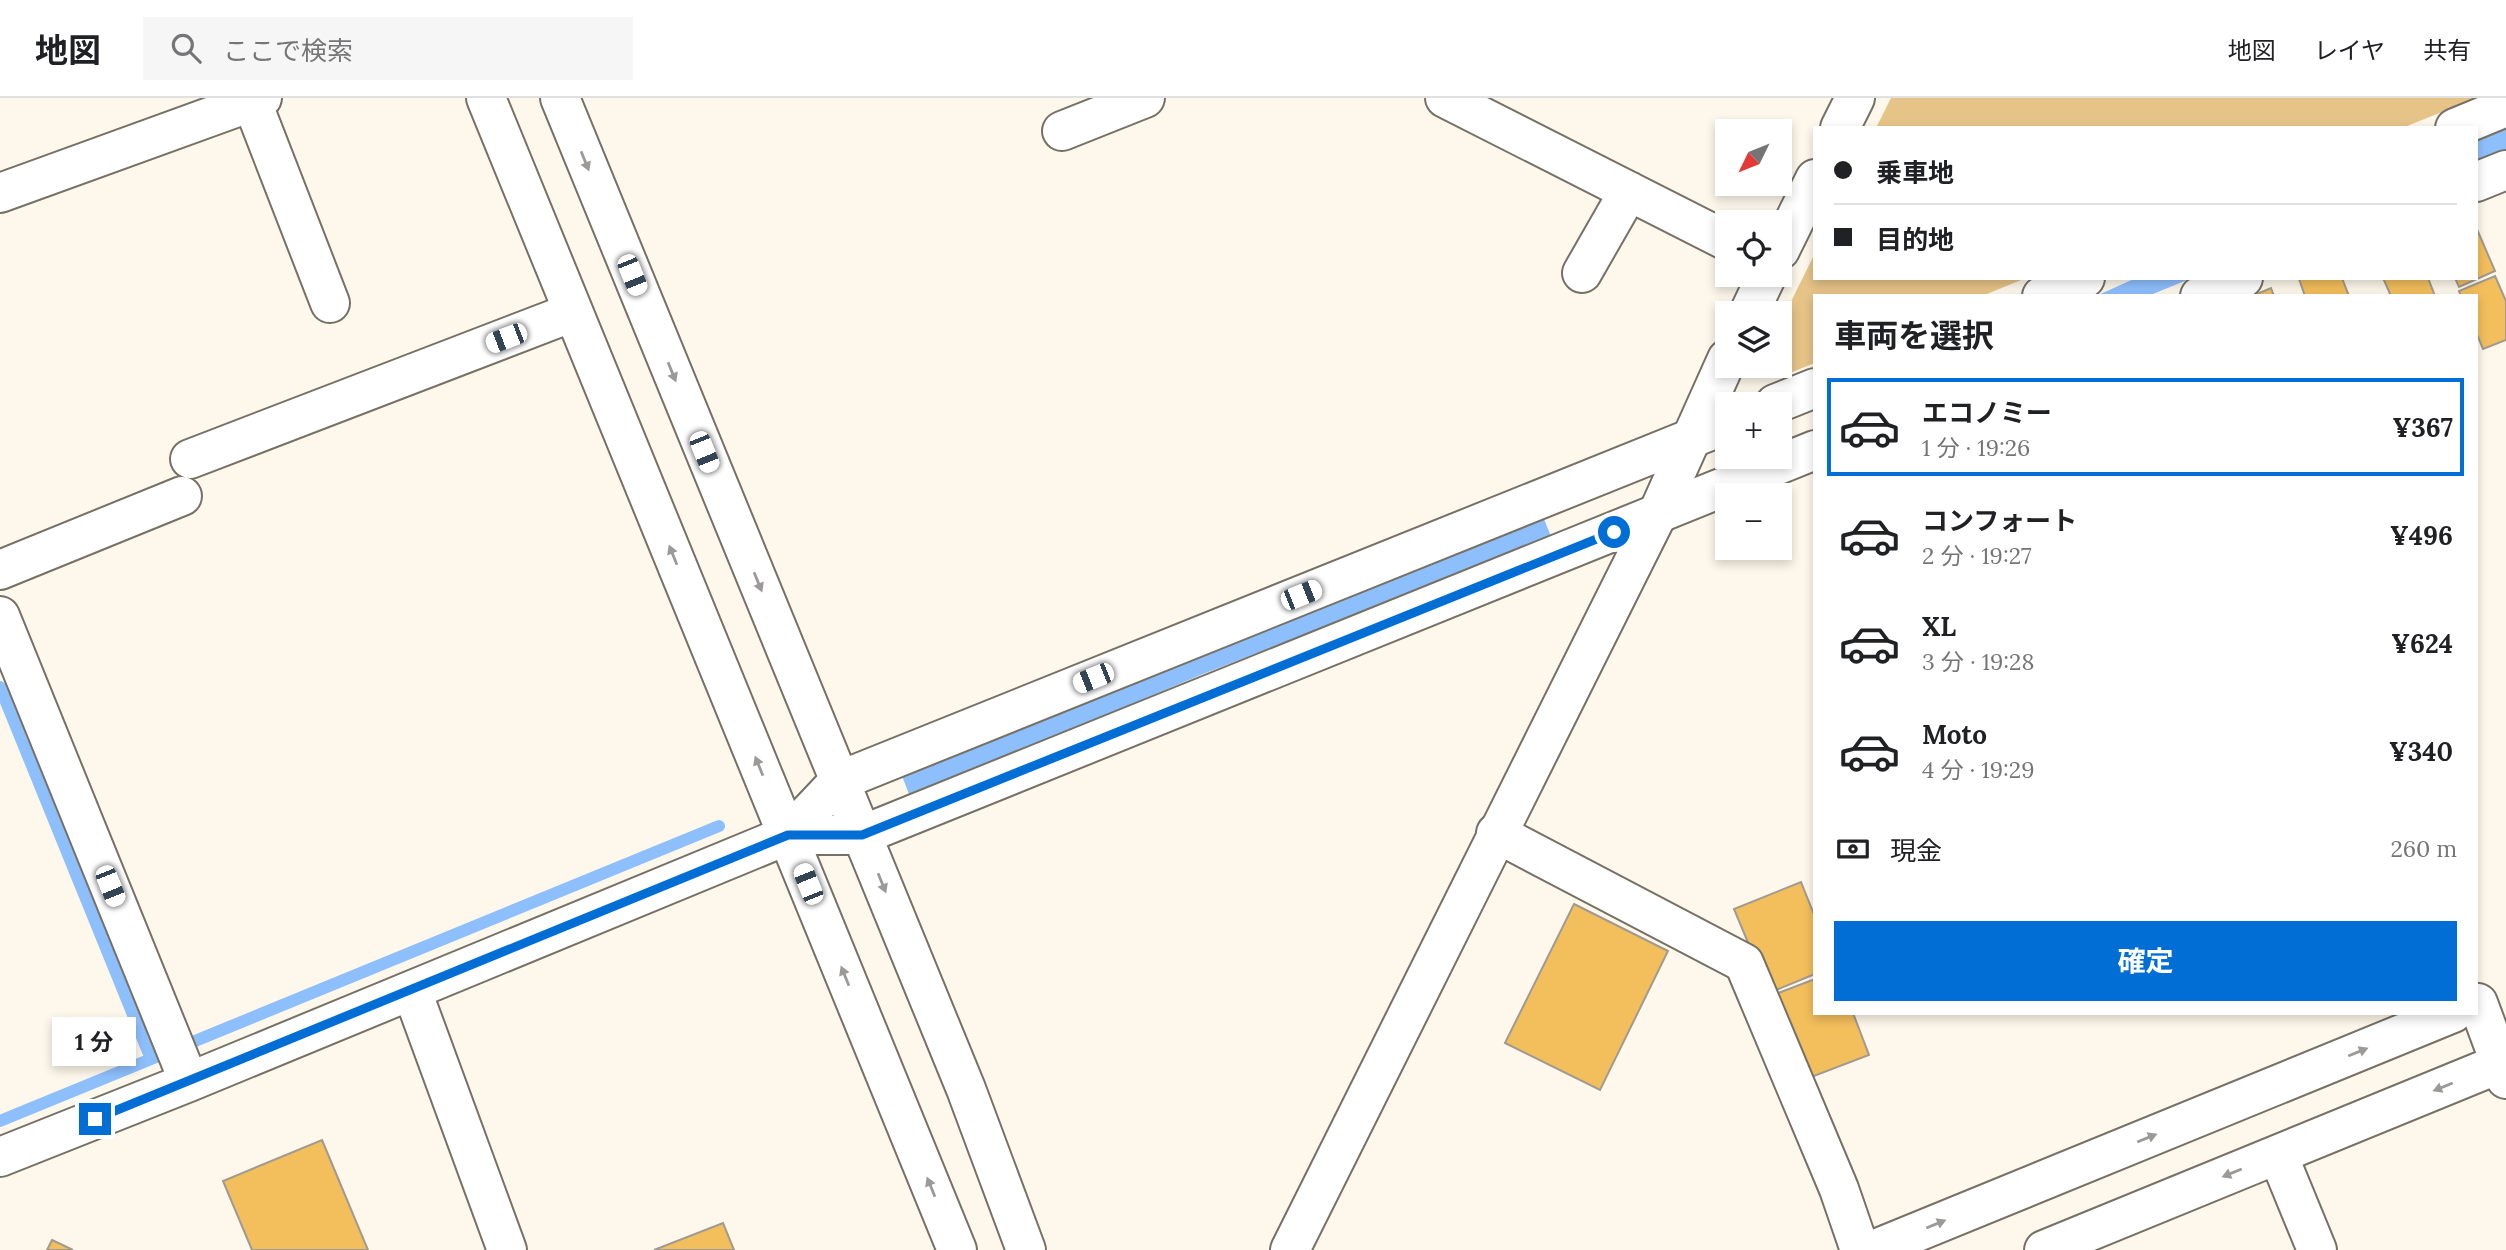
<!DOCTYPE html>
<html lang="ja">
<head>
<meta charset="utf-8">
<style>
  body { margin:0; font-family:Lora,"Noto Sans JP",serif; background:#f6f6f6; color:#202124; height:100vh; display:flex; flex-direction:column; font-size:26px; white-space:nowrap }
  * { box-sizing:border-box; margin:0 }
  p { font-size:23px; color:#757577 }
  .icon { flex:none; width:38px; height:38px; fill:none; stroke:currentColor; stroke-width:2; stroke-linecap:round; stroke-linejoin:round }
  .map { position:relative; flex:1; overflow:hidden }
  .side { position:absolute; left:1813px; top:196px; width:665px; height:721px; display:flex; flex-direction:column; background:#fff; border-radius:0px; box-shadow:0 4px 10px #0003 }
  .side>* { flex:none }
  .top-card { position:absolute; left:1813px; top:28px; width:665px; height:154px; border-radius:0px; box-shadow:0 4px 10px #0003; display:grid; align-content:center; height:154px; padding:0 21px; background:#fff }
  .needle { width:46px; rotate:227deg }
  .buttons { position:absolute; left:1715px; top:21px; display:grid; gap:14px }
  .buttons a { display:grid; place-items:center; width:77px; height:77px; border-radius:0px; background:#fff; box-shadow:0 4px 10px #0003; font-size:35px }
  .end { position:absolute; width:32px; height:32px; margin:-16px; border:9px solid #016ed5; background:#fff; box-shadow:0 0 0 4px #fff }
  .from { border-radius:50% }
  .bubble { position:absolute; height:49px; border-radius:0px; background:#fff; box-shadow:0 4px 10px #0003; font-size:23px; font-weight:700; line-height:49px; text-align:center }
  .car { position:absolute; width:21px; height:42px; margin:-21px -10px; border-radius:9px; box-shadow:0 0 5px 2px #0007; background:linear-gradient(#fff 24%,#345 0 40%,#fff 0 76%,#345 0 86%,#fff 0) }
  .top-card b { display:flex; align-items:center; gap:24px; height:66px; font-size:26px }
  .top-card b+b { border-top:2px solid #e0e0e0 }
  .top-card i { width:18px; height:18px; background:#202124 }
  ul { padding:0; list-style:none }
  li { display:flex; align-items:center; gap:21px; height:98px; margin:0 14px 10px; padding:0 7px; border:4px solid transparent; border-radius:0px }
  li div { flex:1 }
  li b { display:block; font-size:26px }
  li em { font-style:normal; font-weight:700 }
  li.active { border-color:#016ed5 }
  li>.icon { width:63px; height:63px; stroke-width:1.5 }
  h2 { padding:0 21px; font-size:32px; line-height:84px }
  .pay { display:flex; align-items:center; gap:18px; height:77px; padding:0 21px; font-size:26px }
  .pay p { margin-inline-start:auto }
  .cta { display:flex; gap:14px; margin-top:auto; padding:14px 21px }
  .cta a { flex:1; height:80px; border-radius:0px; background:#016ed5; color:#fff; font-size:28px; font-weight:700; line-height:80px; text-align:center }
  header { display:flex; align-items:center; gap:42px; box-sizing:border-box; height:98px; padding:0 35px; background:#fff; border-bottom:2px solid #e0e0e0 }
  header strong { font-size:33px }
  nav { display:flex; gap:38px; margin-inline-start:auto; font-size:24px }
  .search { width:490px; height:63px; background:#f6f6f6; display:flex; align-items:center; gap:18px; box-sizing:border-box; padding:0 24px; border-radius:0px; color:#757577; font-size:26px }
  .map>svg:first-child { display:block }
  .green { fill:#e6c387 }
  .water { fill:#8ebffd }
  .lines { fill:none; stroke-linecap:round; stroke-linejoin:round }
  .stream { stroke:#8ebffd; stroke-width:12 }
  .building { fill:#f3be5c; stroke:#a19a90; stroke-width:2 }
  .street-casing { stroke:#767065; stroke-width:42 }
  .secondary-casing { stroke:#767065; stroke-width:42 }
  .street { stroke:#fff; stroke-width:38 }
  .secondary { stroke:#fff; stroke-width:38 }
  .oneway { fill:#9c9a98 }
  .route { stroke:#016ed5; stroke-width:9 }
</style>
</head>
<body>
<header>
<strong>地図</strong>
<div class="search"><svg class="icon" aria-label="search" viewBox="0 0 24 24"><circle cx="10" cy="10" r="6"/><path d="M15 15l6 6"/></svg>ここで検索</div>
<nav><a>地図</a><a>レイヤ</a><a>共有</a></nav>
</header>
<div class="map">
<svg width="2506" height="1152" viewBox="0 0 2506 1152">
  <rect width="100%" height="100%" fill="#fef7eb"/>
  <path class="green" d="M1891,0H2477L2402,30H1876Z
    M1815,155V180H2026L1982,198H1815V265L1787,276L1779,268L1780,226Z"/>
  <path class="water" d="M2506,29V52L2476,64V41Z
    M2136,180H2192L2148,198H2096Z
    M1544,421L1552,441L1203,576L910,699L901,675Z"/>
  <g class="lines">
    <path class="stream" d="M0,589L151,961
      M0,1023L719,728"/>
  </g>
  <path class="building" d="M2476,129L2495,173L2459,189L2455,180H2476Z
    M2495,178L2506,203V242L2483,251L2476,234V198H2461L2459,193Z
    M2342,180L2349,198H2305L2299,181Z
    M2383,180H2428L2435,198H2391Z
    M2271,190L2274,198H2252Z
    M1801,784L1815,819V876L1769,895L1734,811Z
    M1574,806L1668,853L1600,992L1505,945Z
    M1815,881V915H1853L1869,957L1806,981L1773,897Z
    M322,1042L368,1152H252L223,1083Z
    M723,1125L734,1152H654Z
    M52,1142L73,1152H47Z"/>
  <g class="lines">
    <g class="street-casing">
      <path id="street" d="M1445,0L1727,143
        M252,4L330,205
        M2455,30L2506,9
        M1062,33L1145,0
        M2476,84L2506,72
        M0,95L262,0
        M1582,175L1629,93
        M2042,198L2085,180
        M2200,198L2243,180
        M1775,306L1815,290
        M190,361L573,214
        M0,472L182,398
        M0,518L189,984
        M1496,735L1744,865L1839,1091L1860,1152
        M788,737L839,683L1727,326
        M412,893L507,1152
        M2278,1057L2317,1152
        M0,1059L189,984L788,737H862L1815,352"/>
    </g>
    <g class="secondary-casing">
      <path id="secondary" d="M486,0L957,1152
        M560,0L966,991L1026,1152
        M1840,30L1855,0
        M1780,152L1815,81
        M1749,215L1767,177
        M2478,905L2506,981
        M1290,1152L1657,417L1727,261
        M1873,1152L2453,915
        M2044,1152L2506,963"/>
    </g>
    <use href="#street" class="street"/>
    <use href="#secondary" class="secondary"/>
  </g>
  <defs><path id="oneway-solid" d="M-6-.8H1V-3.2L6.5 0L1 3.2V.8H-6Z" transform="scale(1.75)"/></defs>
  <g class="oneway">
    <use href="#oneway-solid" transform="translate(585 63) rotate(68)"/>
    <use href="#oneway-solid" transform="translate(672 274) rotate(68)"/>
    <use href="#oneway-solid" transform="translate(673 457) rotate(-112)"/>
    <use href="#oneway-solid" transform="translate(758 484) rotate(68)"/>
    <use href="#oneway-solid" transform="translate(759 668) rotate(-112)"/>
    <use href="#oneway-solid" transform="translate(882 785) rotate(68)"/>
    <use href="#oneway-solid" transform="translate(845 878) rotate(-112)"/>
    <use href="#oneway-solid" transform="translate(2358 954) rotate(-22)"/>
    <use href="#oneway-solid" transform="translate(2443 989) rotate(158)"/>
    <use href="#oneway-solid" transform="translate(2147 1040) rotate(-22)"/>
    <use href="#oneway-solid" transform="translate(2232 1075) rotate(158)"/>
    <use href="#oneway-solid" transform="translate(931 1089) rotate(-112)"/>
    <use href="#oneway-solid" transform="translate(1936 1126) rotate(-22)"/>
  </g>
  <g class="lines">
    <path class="route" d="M95,1021L788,737H862L1614,434"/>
  </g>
</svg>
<div class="buttons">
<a><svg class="needle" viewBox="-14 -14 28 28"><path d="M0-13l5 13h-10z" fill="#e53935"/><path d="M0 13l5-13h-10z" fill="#757577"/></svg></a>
<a><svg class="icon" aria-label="locate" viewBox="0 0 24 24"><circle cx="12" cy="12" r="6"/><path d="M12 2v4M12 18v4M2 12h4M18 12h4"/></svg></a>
<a><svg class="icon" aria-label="layers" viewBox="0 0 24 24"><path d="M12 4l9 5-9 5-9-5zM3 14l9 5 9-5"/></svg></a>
<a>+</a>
<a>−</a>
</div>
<i class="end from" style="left:1614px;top:434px"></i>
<i class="end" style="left:95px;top:1021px"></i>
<div class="bubble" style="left:52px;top:919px;width:84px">1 分</div>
<i class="car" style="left:632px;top:177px;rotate:158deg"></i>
<i class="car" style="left:506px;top:240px;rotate:249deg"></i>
<i class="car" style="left:704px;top:354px;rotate:158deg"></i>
<i class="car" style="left:1301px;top:497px;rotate:68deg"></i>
<i class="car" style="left:1093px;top:580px;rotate:248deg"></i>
<i class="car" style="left:808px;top:786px;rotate:338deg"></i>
<i class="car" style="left:110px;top:788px;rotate:158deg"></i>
<div class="top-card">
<b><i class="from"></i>乗車地</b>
<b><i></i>目的地</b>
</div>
<section class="side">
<h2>車両を選択</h2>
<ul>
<li class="active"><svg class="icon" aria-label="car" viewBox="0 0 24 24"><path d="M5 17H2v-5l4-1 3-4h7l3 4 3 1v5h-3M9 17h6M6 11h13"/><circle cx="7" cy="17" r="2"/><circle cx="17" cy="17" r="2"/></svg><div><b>エコノミー</b><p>1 分 · 19:26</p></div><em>¥367</em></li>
<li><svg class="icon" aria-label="car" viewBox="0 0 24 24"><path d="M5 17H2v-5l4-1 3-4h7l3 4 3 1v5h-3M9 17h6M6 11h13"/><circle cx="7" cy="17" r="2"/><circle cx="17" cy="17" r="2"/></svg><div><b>コンフォート</b><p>2 分 · 19:27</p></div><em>¥496</em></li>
<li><svg class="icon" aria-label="car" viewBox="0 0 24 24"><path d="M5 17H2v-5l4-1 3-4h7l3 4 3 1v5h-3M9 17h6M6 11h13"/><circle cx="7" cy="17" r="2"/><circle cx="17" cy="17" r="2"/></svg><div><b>XL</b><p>3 分 · 19:28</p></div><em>¥624</em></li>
<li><svg class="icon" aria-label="car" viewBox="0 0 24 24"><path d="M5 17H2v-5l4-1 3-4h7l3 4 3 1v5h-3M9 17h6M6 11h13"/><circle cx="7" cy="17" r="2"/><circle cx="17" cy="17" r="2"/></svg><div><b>Moto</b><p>4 分 · 19:29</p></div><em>¥340</em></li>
</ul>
<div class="pay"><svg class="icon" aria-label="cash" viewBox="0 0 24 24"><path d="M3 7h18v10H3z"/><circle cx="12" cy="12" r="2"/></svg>現金<p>260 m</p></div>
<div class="cta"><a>確定</a></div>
</section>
</div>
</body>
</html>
